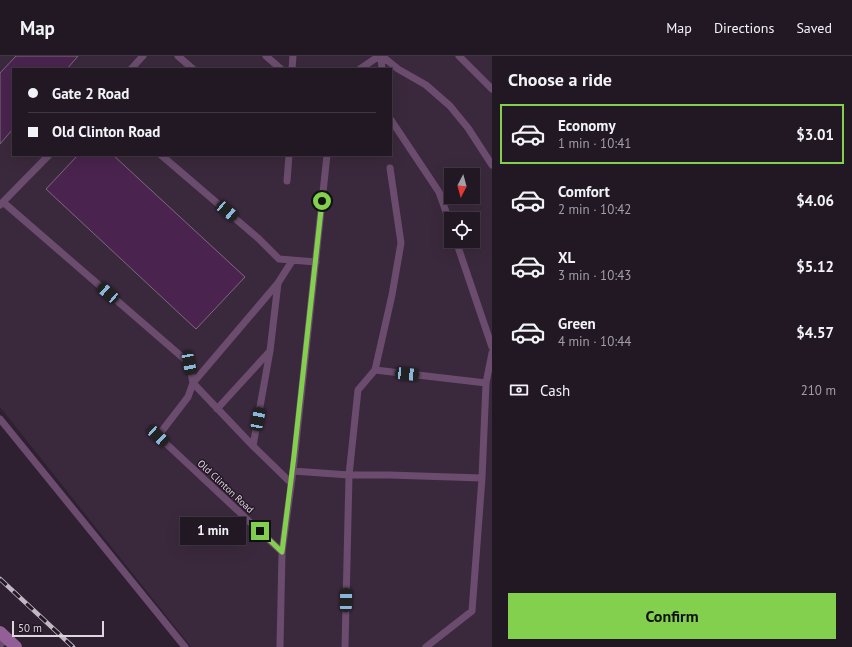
<!DOCTYPE html>
<html lang="en">
<head>
<meta charset="utf-8">
<style>
  body { margin:0; font-family:"PT Sans",sans-serif; background:#2e2531; color:#f1f3f6; height:100vh; display:flex; flex-direction:column; font-size:15px; white-space:nowrap }
  * { box-sizing:border-box; margin:0 }
  p { font-size:13px; color:#a2a0a6 }
  .icon { flex:none; width:22px; height:22px; fill:none; stroke:currentColor; stroke-width:2; stroke-linecap:round; stroke-linejoin:round }
  .map { position:relative; flex:1; overflow:hidden }
  .panel { display:flex; flex-direction:column; background:#221824; width:360px }
  .panel>* { flex:none }
  .hud { position:absolute; left:12px; top:12px; width:380px; height:88px; border-radius:0px; box-shadow:0 4px 16px #0002,0 0 0 1px #3f3741; display:grid; align-content:center; height:88px; padding:0 16px; background:#221824 }
  .needle { width:26px; rotate:186deg }
  .tools { position:absolute; left:444px; top:112px; display:grid; gap:8px }
  .tools a { display:grid; place-items:center; width:36px; height:36px; border-radius:0px; background:#221824; box-shadow:0 4px 16px #0002,0 0 0 1px #3f3741; font-size:20px }
  .scale { position:absolute; left:12px; bottom:10px; width:92px; box-sizing:border-box; padding-left:4px; border:2px solid #ded5df; border-top:0; font-size:11px; line-height:14px; white-space:nowrap; color:#ded5df; -webkit-text-stroke:3px #241726; paint-order:stroke }
  .end { position:absolute; width:18px; height:18px; margin:-9px; border:5px solid #83d04e; background:#111; box-shadow:0 0 0 2px #111 }
  .from { border-radius:50% }
  .bubble { position:absolute; height:28px; border-radius:0px; background:#221824; box-shadow:0 4px 16px #0002,0 0 0 1px #3f3741; font-size:13px; font-weight:600; line-height:28px; text-align:center }
  .car { position:absolute; width:12px; height:24px; margin:-12px -6px; border-radius:5px; box-shadow:0 0 3px 1px #0007; background:linear-gradient(#222 24%,#8ab4d8 0 40%,#222 0 76%,#8ab4d8 0 86%,#222 0) }
  .hud b { display:flex; align-items:center; gap:14px; height:38px; font-size:15px }
  .hud b+b { border-top:1px solid #3f3741 }
  .hud i { width:10px; height:10px; background:#f1f3f6 }
  ul { padding:0; list-style:none }
  li { display:flex; align-items:center; gap:12px; height:60px; margin:0 8px 6px; padding:0 8px; border:2px solid transparent; border-radius:0px }
  li div { flex:1 }
  li b { display:block; font-size:15px }
  li em { font-style:normal; font-weight:600 }
  li.selected { border-color:#83d04e }
  li>.icon { width:36px; height:36px; stroke-width:1.5 }
  h2 { padding:0 16px; font-size:18px; line-height:48px }
  .pay { display:flex; align-items:center; gap:10px; height:44px; padding:0 16px; font-size:15px }
  .pay p { margin-inline-start:auto }
  .button { display:flex; gap:8px; margin-top:auto; padding:8px 16px }
  .button a { flex:1; height:46px; border-radius:0px; background:#83d04e; color:#111; font-size:16px; font-weight:600; line-height:46px; text-align:center }
  header { display:flex; align-items:center; gap:24px; box-sizing:border-box; height:56px; padding:0 20px; background:#221824; border-bottom:1px solid #3f3741 }
  header strong { font-size:19px }
  nav { display:flex; gap:22px; margin-inline-start:auto; font-size:14px }
  main { display:flex; flex:1; min-height:0 }
  .map>svg:first-child { display:block }
  .built { fill:#3a293c; fill-rule:evenodd }
  .building { fill:#4a244e; stroke:#7b6a7c }
  .lines { fill:none; stroke-linecap:round; stroke-linejoin:round }
  .lane { stroke:#6b4c6e; stroke-width:7 }
  .secondary { stroke:#926097; stroke-width:12 }
  .rail-casing { stroke:#c2b8c3; stroke-width:4.5 }
  .rail { stroke:#241726; stroke-width:3; stroke-dasharray:9; stroke-linecap:butt }
  .route { stroke:#83d04e; stroke-width:5 }
  .labels { text-anchor:middle; stroke-width:3; stroke-linejoin:round; paint-order:stroke }
  .street-label { font-size:10px; fill:#ded5df; stroke:#241726 }
</style>
</head>
<body>
<header>
<strong>Map</strong>
<nav><a>Map</a><a>Directions</a><a>Saved</a></nav>
</header>
<main>
<div class="map">
<svg width="492" height="591" viewBox="0 0 492 591">
  <rect width="100%" height="100%" fill="#2e2030"/>
  <path class="built" d="M0,0H492V591H191L0,351ZM13,13H391V99H13ZM451,119H473V141H451ZM451,163H473V185H451Z"/>
  <path class="building" d="M16,0H78L67,13H13V73L0,88V17Z
    M78,99H113L245,221L196,273L46,133Z"/>
  <g class="lines">
    <path class="lane" d="M178,0L193,13
      M266,0L281,13
      M381,0L382,13
      M382,0L398,13L426,29L450,50L468,72L492,109
      M459,0L492,33
      M131,13L143,0
      M292,13L293,0
      M360,13L379,0
      M391,64L439,136L451,170
      M161,99L259,183L279,203L316,206
      M287,125L289,99
      M3,146L189,307L193,327L188,341L158,380L282,496L280,591
      M0,149L49,99
      M456,185L492,291
      M375,314L392,239L401,187L390,112
      M217,353L270,295
      M0,363L185,591
      M253,390L193,327L278,227
      M293,415L349,419H389L482,422
      M291,427L253,390L270,295L278,227L292,205
      M282,496L293,415L327,99
      M0,589L7,582
      M345,591L349,419L358,334L375,314L486,327
      M426,591L472,555L482,422L486,327L492,297"/>
    <path class="secondary" d="M0,576L16,591"/>
    <g class="rail-casing">
      <path id="rail" d="M0,523L73,591"/>
    </g>
    <use href="#rail" class="rail"/>
  </g>
  <g class="lines">
    <path class="route" d="M260,475L282,496L294,400L322,145"/>
  </g>
  <g class="labels">
    <g class="street-label">
      <text transform="translate(226 430) rotate(43)" y="4">Old Clinton Road</text>
    </g>
  </g>
</svg>
<div class="tools">
<a><svg class="needle" viewBox="-14 -14 28 28"><path d="M0-13l5 13h-10z" fill="#e53935"/><path d="M0 13l5-13h-10z" fill="#a2a0a6"/></svg></a>
<a><svg class="icon" aria-label="locate" viewBox="0 0 24 24"><circle cx="12" cy="12" r="6"/><path d="M12 2v4M12 18v4M2 12h4M18 12h4"/></svg></a>
</div>
<div class="scale">50 m</div>
<i class="end from" style="left:322px;top:145px"></i>
<i class="end" style="left:260px;top:475px"></i>
<div class="bubble" style="left:180px;top:461px;width:66px">1 min</div>
<i class="car" style="left:227px;top:155px;rotate:130deg"></i>
<i class="car" style="left:108px;top:237px;rotate:311deg"></i>
<i class="car" style="left:189px;top:307px;rotate:169deg"></i>
<i class="car" style="left:407px;top:318px;rotate:96deg"></i>
<i class="car" style="left:258px;top:363px;rotate:11deg"></i>
<i class="car" style="left:158px;top:380px;rotate:133deg"></i>
<i class="car" style="left:346px;top:544px;rotate:1deg"></i>
<div class="hud">
<b><i class="from"></i>Gate 2 Road</b>
<b><i></i>Old Clinton Road</b>
</div>
</div>
<section class="panel">
<h2>Choose a ride</h2>
<ul>
<li class="selected"><svg class="icon" aria-label="car" viewBox="0 0 24 24"><path d="M5 17H2v-5l4-1 3-4h7l3 4 3 1v5h-3M9 17h6M6 11h13"/><circle cx="7" cy="17" r="2"/><circle cx="17" cy="17" r="2"/></svg><div><b>Economy</b><p>1 min · 10:41</p></div><em>$3.01</em></li>
<li><svg class="icon" aria-label="car" viewBox="0 0 24 24"><path d="M5 17H2v-5l4-1 3-4h7l3 4 3 1v5h-3M9 17h6M6 11h13"/><circle cx="7" cy="17" r="2"/><circle cx="17" cy="17" r="2"/></svg><div><b>Comfort</b><p>2 min · 10:42</p></div><em>$4.06</em></li>
<li><svg class="icon" aria-label="car" viewBox="0 0 24 24"><path d="M5 17H2v-5l4-1 3-4h7l3 4 3 1v5h-3M9 17h6M6 11h13"/><circle cx="7" cy="17" r="2"/><circle cx="17" cy="17" r="2"/></svg><div><b>XL</b><p>3 min · 10:43</p></div><em>$5.12</em></li>
<li><svg class="icon" aria-label="car" viewBox="0 0 24 24"><path d="M5 17H2v-5l4-1 3-4h7l3 4 3 1v5h-3M9 17h6M6 11h13"/><circle cx="7" cy="17" r="2"/><circle cx="17" cy="17" r="2"/></svg><div><b>Green</b><p>4 min · 10:44</p></div><em>$4.57</em></li>
</ul>
<div class="pay"><svg class="icon" aria-label="cash" viewBox="0 0 24 24"><path d="M3 7h18v10H3z"/><circle cx="12" cy="12" r="2"/></svg>Cash<p>210 m</p></div>
<div class="button"><a>Confirm</a></div>
</section>
</main>
</body>
</html>
